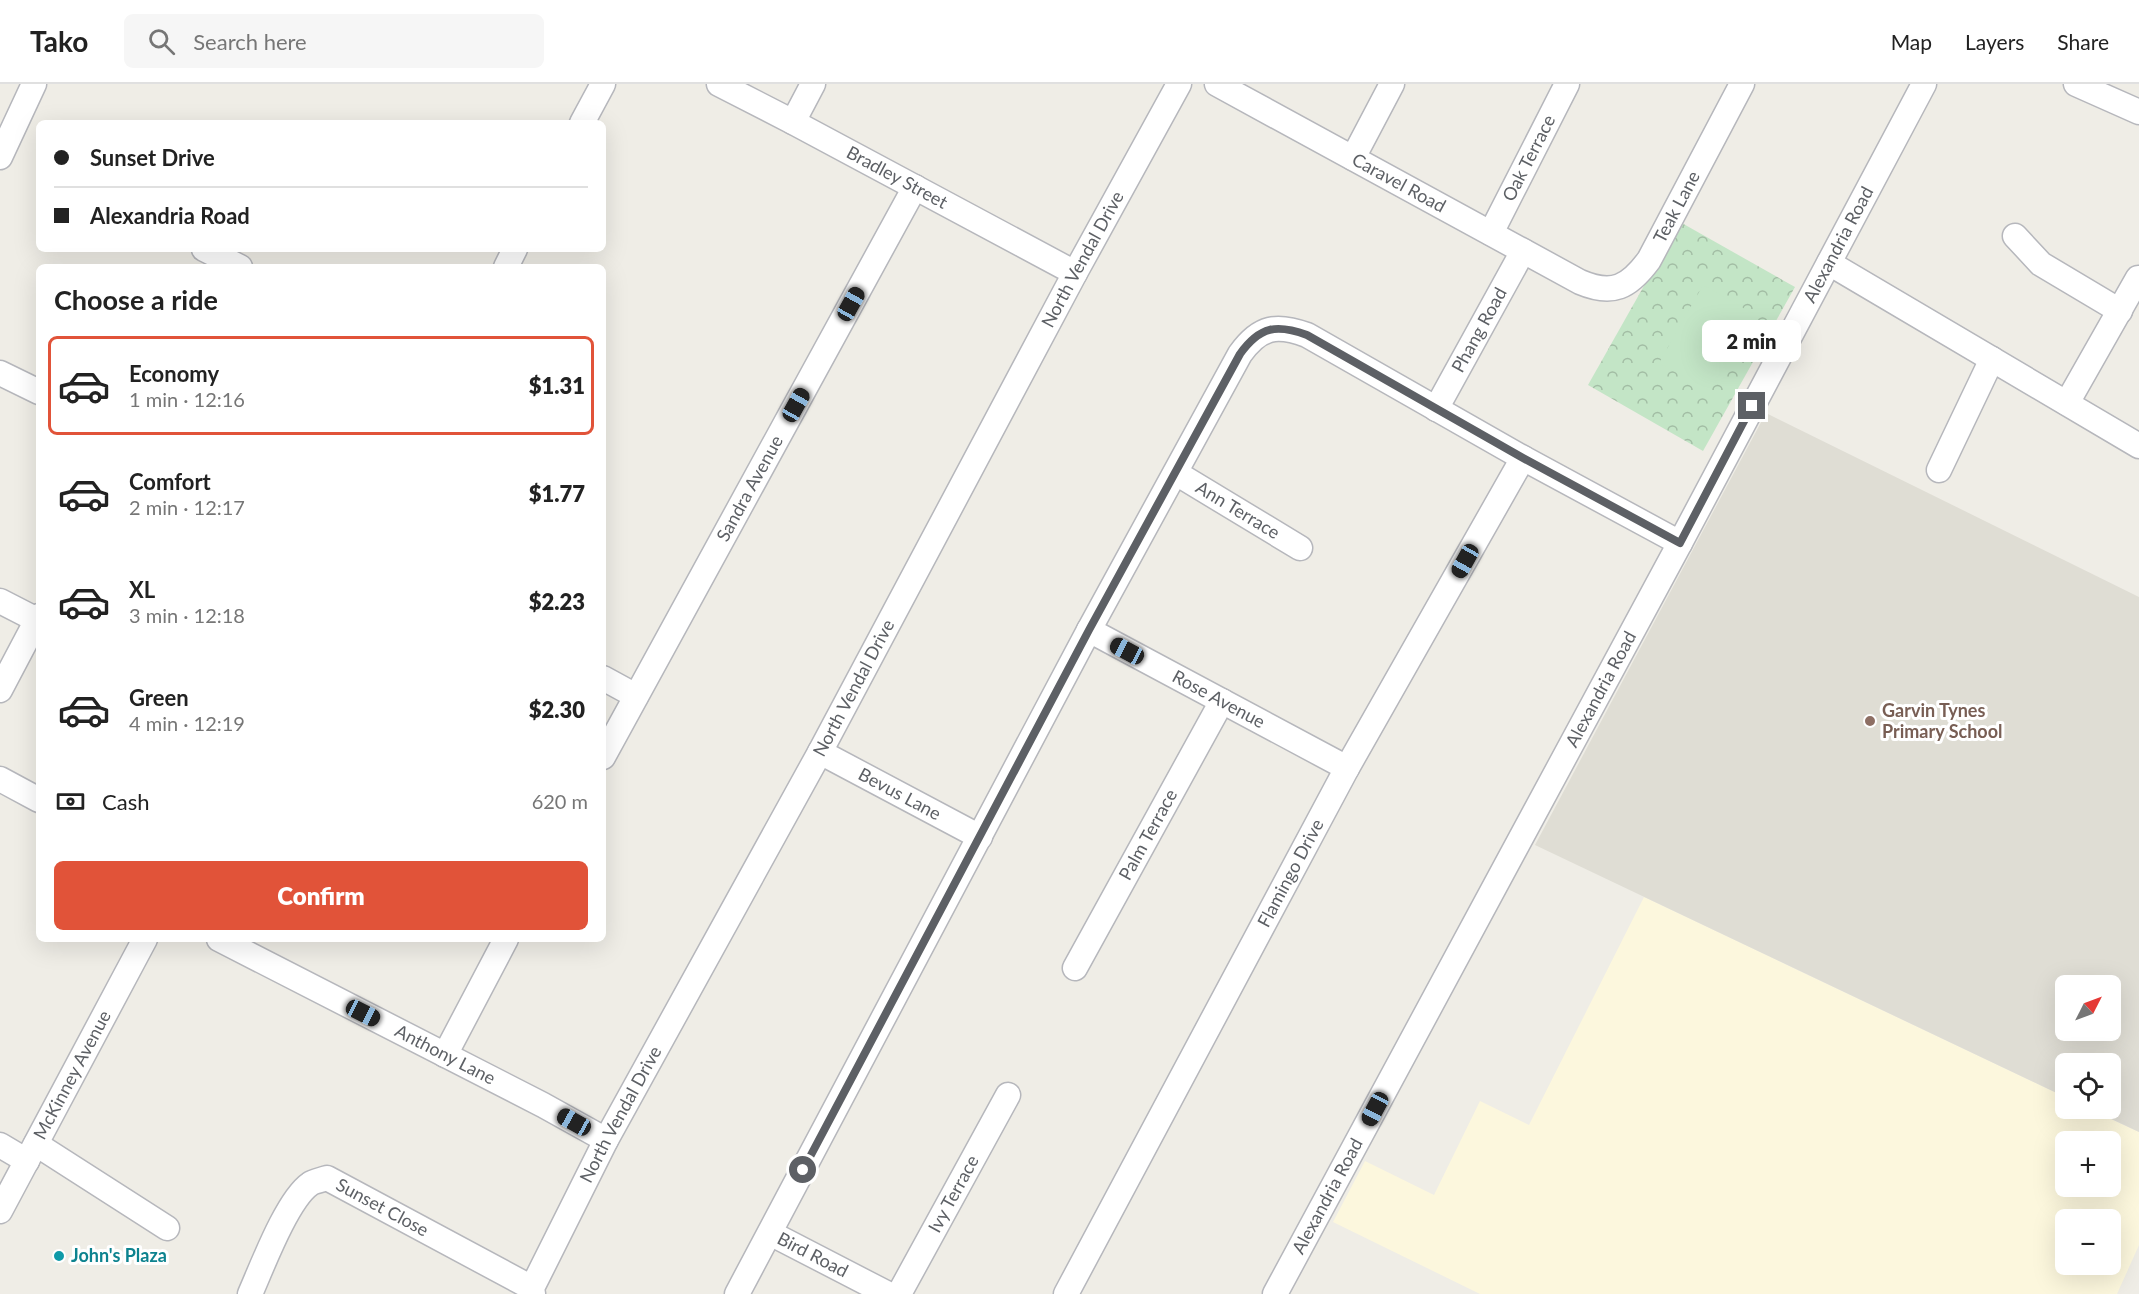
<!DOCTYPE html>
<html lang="en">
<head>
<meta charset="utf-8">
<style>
  body { margin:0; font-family:Lato,sans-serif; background:#f6f6f6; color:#222; height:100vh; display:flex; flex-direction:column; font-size:22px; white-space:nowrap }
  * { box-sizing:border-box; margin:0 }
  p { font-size:20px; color:#767676 }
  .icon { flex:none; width:33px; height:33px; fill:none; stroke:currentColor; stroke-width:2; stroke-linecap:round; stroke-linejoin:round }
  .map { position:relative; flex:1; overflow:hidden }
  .details { position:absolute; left:36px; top:180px; width:570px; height:678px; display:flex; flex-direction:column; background:#fff; border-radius:9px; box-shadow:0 6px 24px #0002 }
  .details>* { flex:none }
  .top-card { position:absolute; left:36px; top:36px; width:570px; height:132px; border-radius:9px; box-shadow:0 6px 24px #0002; display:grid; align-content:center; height:132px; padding:0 18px; background:#fff }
  .needle { width:39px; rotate:48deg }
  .controls { position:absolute; left:2055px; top:891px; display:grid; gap:12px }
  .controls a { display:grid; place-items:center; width:66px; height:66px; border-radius:9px; background:#fff; box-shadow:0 6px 24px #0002; font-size:30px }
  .end { position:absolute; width:27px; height:27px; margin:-14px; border:8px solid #5d6065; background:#fff; box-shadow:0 0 0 3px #fff }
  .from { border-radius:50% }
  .bubble { position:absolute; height:42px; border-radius:9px; background:#fff; box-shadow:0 6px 24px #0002; font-size:20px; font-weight:800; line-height:42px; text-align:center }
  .car { position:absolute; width:18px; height:36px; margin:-18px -9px; border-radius:8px; box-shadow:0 0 4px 2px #0007; background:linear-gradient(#222 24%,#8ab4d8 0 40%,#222 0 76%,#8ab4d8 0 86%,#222 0) }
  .top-card b { display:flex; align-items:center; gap:21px; height:57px; font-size:22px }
  .top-card b+b { border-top:2px solid #e0e0e0 }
  .top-card i { width:15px; height:15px; background:#222 }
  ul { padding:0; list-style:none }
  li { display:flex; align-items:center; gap:18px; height:99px; margin:0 12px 9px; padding:0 6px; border:3px solid transparent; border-radius:9px }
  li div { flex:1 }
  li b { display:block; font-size:22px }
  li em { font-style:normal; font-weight:800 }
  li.on { border-color:#e15339 }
  li>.icon { width:54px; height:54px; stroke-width:1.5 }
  h2 { padding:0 18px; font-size:27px; line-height:72px }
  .pay { display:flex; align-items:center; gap:15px; height:66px; padding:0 18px; font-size:22px }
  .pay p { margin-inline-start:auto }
  .primary-button { display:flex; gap:12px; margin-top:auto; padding:12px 18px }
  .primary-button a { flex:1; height:69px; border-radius:9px; background:#e15339; color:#fff; font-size:24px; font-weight:800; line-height:69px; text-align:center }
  header { display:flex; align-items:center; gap:36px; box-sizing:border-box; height:84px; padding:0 30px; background:#fff; border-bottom:2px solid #e0e0e0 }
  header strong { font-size:28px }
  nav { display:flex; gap:33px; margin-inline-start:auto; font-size:21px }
  .search { width:420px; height:54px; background:#f6f6f6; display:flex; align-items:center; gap:15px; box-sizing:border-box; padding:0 21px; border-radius:9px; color:#767676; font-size:22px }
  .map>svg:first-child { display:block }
  .commercial { fill:#fcf7dd; fill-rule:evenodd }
  .education { fill:#dfddd4; fill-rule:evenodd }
  .park { fill:url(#park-crowns) }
  .garden { fill:#c3e5c6 }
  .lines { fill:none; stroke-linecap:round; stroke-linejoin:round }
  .minor-casing { stroke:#b6b7bc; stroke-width:27 }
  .minor { stroke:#fff; stroke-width:24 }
  .route { stroke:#5d6065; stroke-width:8 }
  .education-dot { fill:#8d6e63; stroke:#fff; stroke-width:2 }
  .culture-dot { fill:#0f9aa8; stroke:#fff; stroke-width:2 }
  .labels { text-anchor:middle; stroke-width:6; stroke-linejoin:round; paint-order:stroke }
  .street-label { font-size:18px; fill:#5d6065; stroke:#fff }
  .education-label { font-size:18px; font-weight:bold; fill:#785e54; stroke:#fff; text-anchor:start }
  .culture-label { font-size:18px; font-weight:bold; fill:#0d838f; stroke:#fff; text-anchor:start }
</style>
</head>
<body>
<header>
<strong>Tako</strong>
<div class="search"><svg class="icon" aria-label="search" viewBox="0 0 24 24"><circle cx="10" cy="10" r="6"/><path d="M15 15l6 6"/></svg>Search here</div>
<nav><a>Map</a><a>Layers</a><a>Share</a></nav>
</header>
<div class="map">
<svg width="2139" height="1210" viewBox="0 0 2139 1210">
  <defs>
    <pattern id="park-crowns" width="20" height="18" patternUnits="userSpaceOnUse" patternTransform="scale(1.5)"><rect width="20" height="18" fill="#c3e5c6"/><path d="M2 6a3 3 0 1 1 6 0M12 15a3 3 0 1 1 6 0" fill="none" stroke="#a2bda4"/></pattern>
  </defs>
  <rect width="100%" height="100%" fill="#efede6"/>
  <path class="commercial" d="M1644,813L2065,1013L2066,1024L2089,1025L2139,1048V1161L2117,1210H1480L1333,1138L1365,1077L1434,1111L1480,1017L1529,1041ZM2066,1058H2110V1102H2066ZM2066,1136H2110V1180H2066Z"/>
  <path class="education" d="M1766,329L2139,513V1048L2090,1025L2110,1024V980H2066L2065,1013L1535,761ZM2066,902H2110V946H2066Z"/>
  <path class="park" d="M1680,138L1795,203L1703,367L1588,301Z"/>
  <path class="garden" d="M1703,201L1754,230L1710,307L1659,279Z"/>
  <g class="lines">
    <g class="minor-casing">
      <g id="minor">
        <path id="s1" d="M719,0L793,38L1075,189"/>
        <path id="s2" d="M1217,0L1580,198C1613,212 1629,203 1649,176L1742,0"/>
        <path d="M2076,0L2139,28"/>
        <path d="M793,38L813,0"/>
        <path d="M582,39L603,0"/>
        <path d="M0,73L34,0"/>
        <path d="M1353,74L1392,0"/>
        <path id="s3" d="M1491,149L1567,0"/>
        <path d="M2015,152L2041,180L2120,227"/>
        <path d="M204,165L240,183"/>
        <path d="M1829,179L2139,362"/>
        <path d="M506,183L515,165"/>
        <path d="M0,289L39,308"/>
        <path d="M2067,319L2138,194"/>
        <path id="s4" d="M1436,325L1523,167"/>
        <path d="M1939,386L1992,275"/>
        <path id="s5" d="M1176,389L1300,464"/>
        <path d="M0,517L37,536"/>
        <path id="s6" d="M1089,546L1347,684"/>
        <path d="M603,594L636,612"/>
        <path d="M0,606L39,532"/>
        <path id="s7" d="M820,668L980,753"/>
        <path id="s8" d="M603,673L915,103"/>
        <path d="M0,695L39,716"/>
        <path id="s9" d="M219,855L543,1021L606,1056"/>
        <path id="s10" d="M1075,884L1222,617"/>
        <path d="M445,971L506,855"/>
        <path d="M36,1060L167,1144"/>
        <path d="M0,1061L27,1077"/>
        <path id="s11" d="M0,1127L145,855"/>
        <path id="s12" d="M770,1149L888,1210"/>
        <path id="s13" d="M250,1210C262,1183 287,1116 310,1100C314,1097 322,1096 327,1094L532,1204"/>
        <path id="s14" d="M533,1210L532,1204L606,1056L820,668L1075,189L1179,0"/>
        <path d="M737,1210L1089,546L1240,270C1260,242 1277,240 1307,251L1523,374L1680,459"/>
        <path id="s15" d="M899,1210L1008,1011"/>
        <path id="s16" d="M1066,1210L1347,684L1523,374"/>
        <path id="s17" d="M1275,1210L1680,459L1924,0"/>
      </g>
    </g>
    <use href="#minor" class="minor"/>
  </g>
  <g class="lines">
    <path class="route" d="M803,1086L1089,546L1240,270C1260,242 1277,240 1307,251L1523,374L1680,459L1752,322"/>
  </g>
  <circle class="education-dot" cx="1870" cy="637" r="6"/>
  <circle class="culture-dot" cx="59" cy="1172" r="6"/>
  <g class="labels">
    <g class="street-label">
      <text dy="6" stroke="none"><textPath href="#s3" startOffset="84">Oak Terrace</textPath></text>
      <text dy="6" stroke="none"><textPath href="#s1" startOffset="201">Bradley Street</textPath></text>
      <text dy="6" stroke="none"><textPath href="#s2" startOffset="207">Caravel Road</textPath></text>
      <text dy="6" stroke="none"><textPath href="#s2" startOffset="554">Teak Lane</textPath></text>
      <text dy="6" stroke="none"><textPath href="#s17" startOffset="1191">Alexandria Road</textPath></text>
      <text dy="6" stroke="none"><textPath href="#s14" startOffset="1173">North Vendal Drive</textPath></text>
      <text dy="6" stroke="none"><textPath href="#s4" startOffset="90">Phang Road</textPath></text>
      <text dy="6" stroke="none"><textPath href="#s8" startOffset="306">Sandra Avenue</textPath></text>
      <text dy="6" stroke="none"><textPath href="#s5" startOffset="72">Ann Terrace</textPath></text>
      <text dy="6" stroke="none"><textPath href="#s14" startOffset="687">North Vendal Drive</textPath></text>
      <text dy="6" stroke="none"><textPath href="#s17" startOffset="687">Alexandria Road</textPath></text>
      <text dy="6" stroke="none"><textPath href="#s6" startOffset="147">Rose Avenue</textPath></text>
      <text dy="6" stroke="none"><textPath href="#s7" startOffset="90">Bevus Lane</textPath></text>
      <text dy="6" stroke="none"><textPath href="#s10" startOffset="152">Palm Terrace</textPath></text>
      <text dy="6" stroke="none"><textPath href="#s16" startOffset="477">Flamingo Drive</textPath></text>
      <text dy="6" stroke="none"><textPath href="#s9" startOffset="254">Anthony Lane</textPath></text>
      <text dy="6" stroke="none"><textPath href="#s11" startOffset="154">McKinney Avenue</textPath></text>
      <text dy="6" stroke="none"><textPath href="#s14" startOffset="201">North Vendal Drive</textPath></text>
      <text dy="6" stroke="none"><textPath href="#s15" startOffset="114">Ivy Terrace</textPath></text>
      <text dy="6" stroke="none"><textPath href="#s17" startOffset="111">Alexandria Road</textPath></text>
      <text dy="6" stroke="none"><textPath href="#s13" startOffset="207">Sunset Close</textPath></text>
      <text dy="6" stroke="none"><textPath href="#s12" startOffset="48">Bird Road</textPath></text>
    </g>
    <g class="education-label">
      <text x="1882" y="633">Garvin Tynes<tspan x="1882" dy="21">Primary School</tspan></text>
    </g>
    <g class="culture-label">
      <text x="71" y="1178">John's Plaza</text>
    </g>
  </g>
</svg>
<div class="controls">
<a><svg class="needle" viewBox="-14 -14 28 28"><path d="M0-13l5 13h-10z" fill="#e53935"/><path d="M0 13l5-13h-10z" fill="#767676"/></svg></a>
<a><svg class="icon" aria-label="locate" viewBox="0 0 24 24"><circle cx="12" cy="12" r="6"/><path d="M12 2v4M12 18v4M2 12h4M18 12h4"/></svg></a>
<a>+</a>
<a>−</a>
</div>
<i class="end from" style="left:803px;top:1086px"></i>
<i class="end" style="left:1752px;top:322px"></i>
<div class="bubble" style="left:1702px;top:236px;width:99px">2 min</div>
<i class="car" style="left:851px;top:220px;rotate:29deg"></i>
<i class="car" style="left:796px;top:321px;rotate:29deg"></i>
<i class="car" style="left:1465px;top:477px;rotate:209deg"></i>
<i class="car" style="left:1127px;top:567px;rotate:298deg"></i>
<i class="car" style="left:363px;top:929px;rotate:117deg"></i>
<i class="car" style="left:1375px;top:1025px;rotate:208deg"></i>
<i class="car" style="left:574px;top:1038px;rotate:299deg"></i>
<div class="top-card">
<b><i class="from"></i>Sunset Drive</b>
<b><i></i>Alexandria Road</b>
</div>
<section class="details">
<h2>Choose a ride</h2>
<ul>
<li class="on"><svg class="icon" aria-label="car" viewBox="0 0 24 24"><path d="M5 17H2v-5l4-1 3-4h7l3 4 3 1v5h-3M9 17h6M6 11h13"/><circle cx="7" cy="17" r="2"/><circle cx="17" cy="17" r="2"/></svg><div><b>Economy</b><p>1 min · 12:16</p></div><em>$1.31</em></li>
<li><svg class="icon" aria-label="car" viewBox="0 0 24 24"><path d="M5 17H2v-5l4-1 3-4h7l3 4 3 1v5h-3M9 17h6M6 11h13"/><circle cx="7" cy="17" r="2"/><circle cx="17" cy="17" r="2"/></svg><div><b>Comfort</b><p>2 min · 12:17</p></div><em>$1.77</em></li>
<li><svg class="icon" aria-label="car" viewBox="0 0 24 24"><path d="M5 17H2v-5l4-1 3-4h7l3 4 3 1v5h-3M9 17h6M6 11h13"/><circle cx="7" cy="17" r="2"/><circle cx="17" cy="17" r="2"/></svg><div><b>XL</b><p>3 min · 12:18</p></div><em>$2.23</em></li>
<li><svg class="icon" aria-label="car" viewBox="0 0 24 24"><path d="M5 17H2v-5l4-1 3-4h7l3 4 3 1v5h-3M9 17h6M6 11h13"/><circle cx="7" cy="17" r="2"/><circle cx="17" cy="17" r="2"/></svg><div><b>Green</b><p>4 min · 12:19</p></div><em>$2.30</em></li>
</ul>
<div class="pay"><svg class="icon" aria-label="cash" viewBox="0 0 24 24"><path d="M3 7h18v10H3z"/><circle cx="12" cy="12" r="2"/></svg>Cash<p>620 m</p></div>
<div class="primary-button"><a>Confirm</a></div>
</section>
</div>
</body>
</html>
